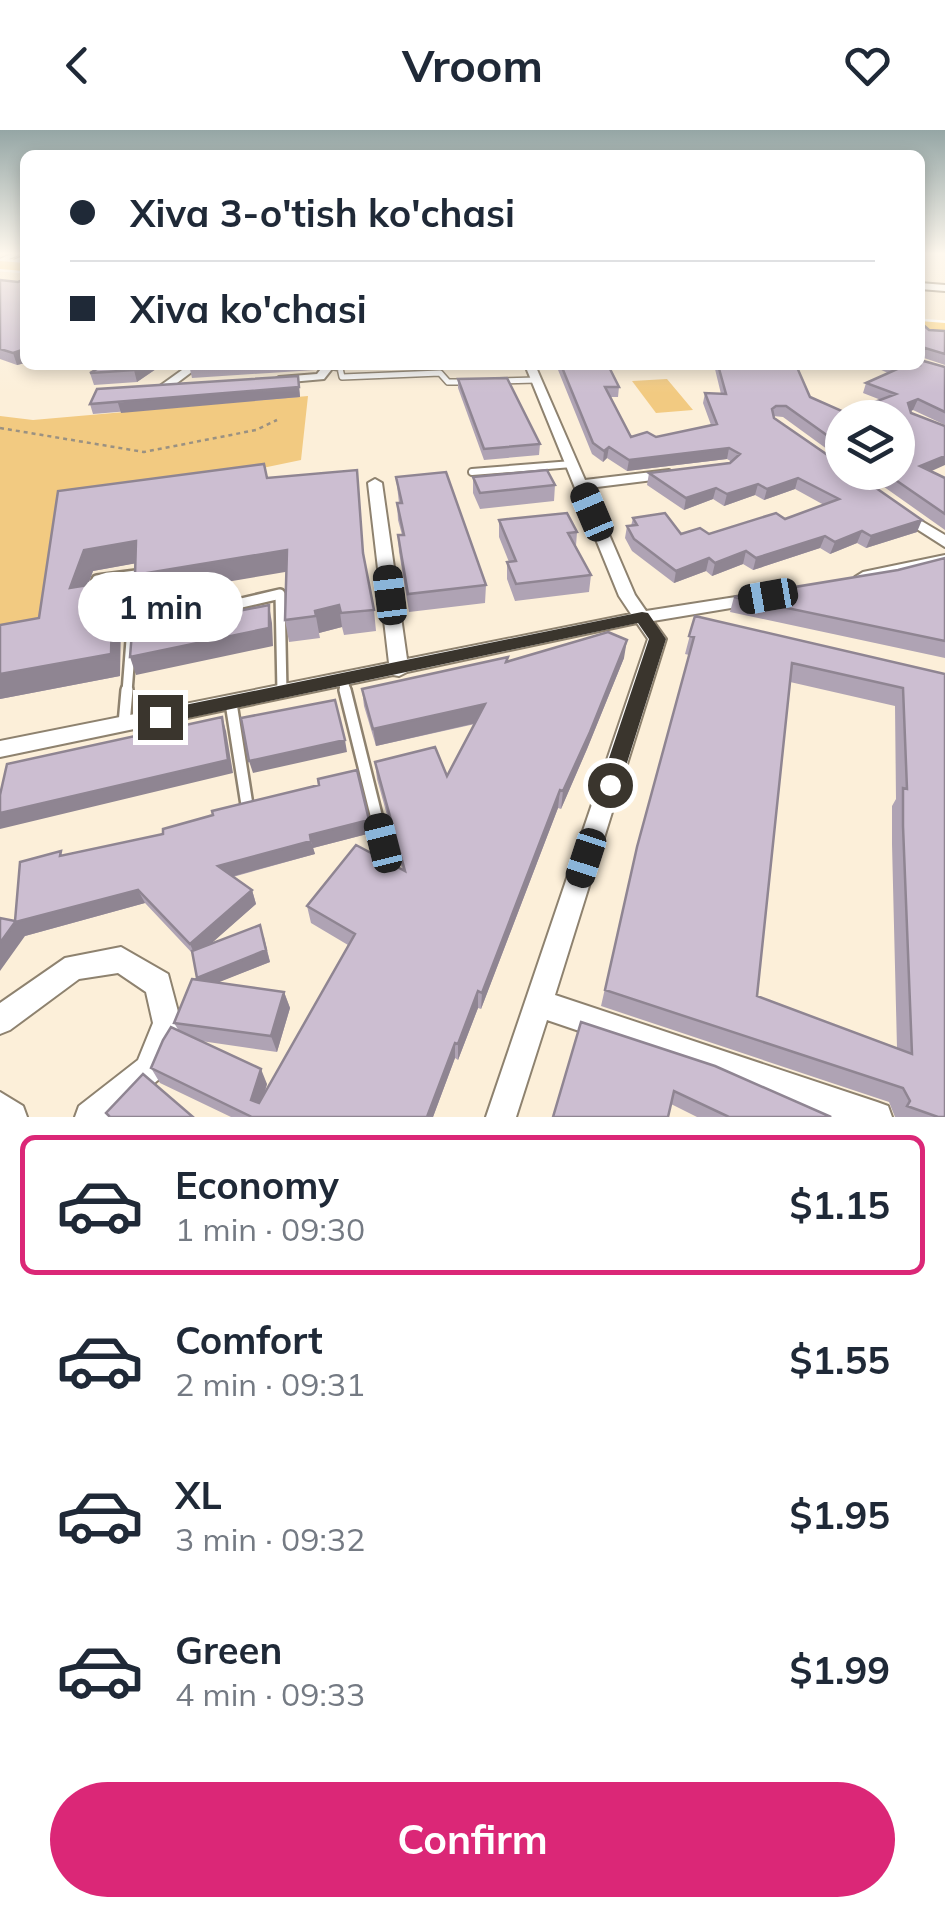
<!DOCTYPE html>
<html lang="en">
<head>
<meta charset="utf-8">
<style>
  body { margin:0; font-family:Mulish,sans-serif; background:#f2f2f3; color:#1f2937; height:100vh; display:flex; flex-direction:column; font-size:38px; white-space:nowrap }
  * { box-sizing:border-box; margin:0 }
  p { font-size:32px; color:#747a83 }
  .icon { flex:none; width:55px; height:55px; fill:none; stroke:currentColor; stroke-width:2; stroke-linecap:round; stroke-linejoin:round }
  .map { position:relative; height:987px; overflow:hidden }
  .side { display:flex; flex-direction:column; background:#fff; flex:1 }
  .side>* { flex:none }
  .banner { position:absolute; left:20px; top:20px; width:905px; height:220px; border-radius:15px; box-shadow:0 5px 15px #0003; display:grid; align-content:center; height:220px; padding:0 50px; background:#fff }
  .tools { position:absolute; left:825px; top:270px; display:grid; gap:20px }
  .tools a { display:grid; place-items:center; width:90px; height:90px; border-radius:50%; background:#fff; box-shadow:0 5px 15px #0003; font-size:50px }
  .end { position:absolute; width:45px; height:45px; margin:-22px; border:12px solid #3a352d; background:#fff; box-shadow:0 0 0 5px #fff }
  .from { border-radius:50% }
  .bubble { position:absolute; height:70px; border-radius:35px; background:#fff; box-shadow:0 5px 15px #0003; font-size:32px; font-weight:700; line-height:70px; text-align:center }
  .car { position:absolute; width:30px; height:60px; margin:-30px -15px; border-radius:12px; box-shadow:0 0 8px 2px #0007; background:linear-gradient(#222 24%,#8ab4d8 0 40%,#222 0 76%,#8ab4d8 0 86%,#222 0) }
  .banner b { display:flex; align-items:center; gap:35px; height:95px; font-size:38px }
  .banner b+b { border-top:2px solid #e0e1e3 }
  .banner i { width:25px; height:25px; background:#1f2937 }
  ul { padding:18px 0 0; list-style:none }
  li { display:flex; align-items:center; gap:30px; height:140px; margin:0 20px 15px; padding:0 30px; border:5px solid transparent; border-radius:15px }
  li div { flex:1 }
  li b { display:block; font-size:38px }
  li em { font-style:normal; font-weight:700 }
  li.active { border-color:#db2777 }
  li>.icon { width:90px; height:90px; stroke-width:1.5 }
  .cta { display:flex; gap:20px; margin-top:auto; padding:20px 50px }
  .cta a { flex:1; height:115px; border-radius:60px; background:#db2777; color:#fff; font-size:40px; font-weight:700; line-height:115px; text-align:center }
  header { display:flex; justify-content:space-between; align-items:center; height:130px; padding:0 50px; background:#fff; font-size:45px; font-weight:700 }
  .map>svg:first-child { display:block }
  .green { fill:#f2ca81 }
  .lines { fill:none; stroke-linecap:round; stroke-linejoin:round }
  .lane-far4-casing { stroke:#8e826f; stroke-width:6 }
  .lane-far3-casing { stroke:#8e826f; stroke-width:8 }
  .lane-far2-casing { stroke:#8e826f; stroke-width:10 }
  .lane-far1-casing { stroke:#8e826f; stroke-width:14 }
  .lane-casing { stroke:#8e826f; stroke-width:16 }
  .street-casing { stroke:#8e826f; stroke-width:4 }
  .primary-casing { stroke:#fff; stroke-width:5 }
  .path { stroke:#9a9182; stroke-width:2.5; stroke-dasharray:4 4; stroke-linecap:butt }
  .lane-far4 { stroke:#fff; stroke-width:4 }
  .lane-far3 { stroke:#fff; stroke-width:5 }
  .lane-far2 { stroke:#fff; stroke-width:6 }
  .lane-far1 { stroke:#fff; stroke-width:9 }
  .lane { stroke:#fff; stroke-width:11 }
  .street { fill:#fff; fill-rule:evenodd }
  .primary { fill:#fed889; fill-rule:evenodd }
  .wall { fill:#afa3b4; fill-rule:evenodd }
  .shaded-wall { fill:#8f8592 }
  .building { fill:#ccbed1; stroke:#8f8592; stroke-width:2.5; fill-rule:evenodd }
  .route { fill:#3a352d }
</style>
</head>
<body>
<header><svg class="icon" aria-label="back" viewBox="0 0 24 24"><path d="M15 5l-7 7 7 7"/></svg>Vroom<svg class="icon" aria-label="heart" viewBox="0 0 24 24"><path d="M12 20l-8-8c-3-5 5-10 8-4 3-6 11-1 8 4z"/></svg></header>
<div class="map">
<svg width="945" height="987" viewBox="0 0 945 987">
  <rect width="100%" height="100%" fill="#fcefd9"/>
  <path class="green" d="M667,249L693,280L656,283L632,251Z
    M308,266L301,330L63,380L46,496L0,506V286L33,290Z"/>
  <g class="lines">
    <g class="lane-far4-casing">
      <path id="lane-far4" d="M2,130L16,124
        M16,131L25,127"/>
    </g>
    <g class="lane-far3-casing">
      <path id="lane-far3" d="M329,236L340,238L342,247L440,243L448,252H469
        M499,251L536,250"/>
    </g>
    <g class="lane-far2-casing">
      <path id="lane-far2" d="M472,342L572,334"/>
    </g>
    <g class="lane-far1-casing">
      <path id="lane-far1" d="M95,464L97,450L136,445L127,562
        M111,466L134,463
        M168,490L280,464L282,562
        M343,551L346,562"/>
    </g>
    <g class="lane-casing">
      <path id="lane" d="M345,560L383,713
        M231,573L247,675
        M124,594L127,560"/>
    </g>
    <g class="street-casing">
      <path id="street" d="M920,153L945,155V161L920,159Z
        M189,235H201L165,262H157V258Z
        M324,235H335L324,249L279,253L274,250L279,247L317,244Z
        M525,235H535L585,350L669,340L676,344L669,348L589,358L635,465L646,481L755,464L763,469L755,474L653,491L666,509L555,865L877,972L888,976L892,987H832L547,890L516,987H486L648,509L637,493L407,542L399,546L393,545L0,627V611L389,533L368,353L375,349L382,353L407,529L631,484L619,466Z
        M903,380L945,405V417L898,387L896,384Z
        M945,425V435L863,452L855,447L863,442Z
        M121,817L168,844L181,893L158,950L114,987H75L79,976L138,930L153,893L146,862L118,843L79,849L10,900L0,904V873L65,828Z
        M0,962L23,976L27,987H0Z"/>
    </g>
    <g class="primary-casing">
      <path id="primary" d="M0,131L25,133V141L0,139Z
        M920,191L945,193V203L920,201Z"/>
    </g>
    <path class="path" d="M0,298L144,322L256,300L277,290"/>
    <use href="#lane-far4" class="lane-far4"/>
    <use href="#lane-far3" class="lane-far3"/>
    <use href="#lane-far2" class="lane-far2"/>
    <use href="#lane-far1" class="lane-far1"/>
    <use href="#lane" class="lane"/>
    <use href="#street" class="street"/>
    <use href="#primary" class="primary"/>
  </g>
  <path class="wall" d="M25,149V233L17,235L0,229V150L18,152Z
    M921,194L929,200L945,201V235L921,227L920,230Z
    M189,235H322L315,240L192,248Z
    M343,235H436V237Z
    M556,235H608L619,257L618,267H610L631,307H656L711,295L703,273L705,263L721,264L714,235H796L810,267L846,283L881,270L863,263L866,253L888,243L870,235H920L945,237V295L913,280L910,281L931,341L945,348V400L863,342H898L842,288V330L783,287L773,286L774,288L917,402L866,418L857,413L830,424L820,418L753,440L743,434L712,446L706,441L674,453L632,421L625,408L627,396H631L633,388L681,404H709L785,389L824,375L795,359L764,370L755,365L724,376L713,369L684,380L647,355L649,343L732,332L727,329L627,341L607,328L603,332L592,324Z
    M156,239L137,252L94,255L90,243Z
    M298,246L300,267L93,284L90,274Z
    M458,249L540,314L539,325L484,330L458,258Z
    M396,347L486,455L485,473L409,482L399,422L398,405H402L398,390L397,373H399Z
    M473,347L555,355L554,371L480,379L473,363Z
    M267,348L364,430L374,480L376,501L344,505L342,497L319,503L320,508L289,512L285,490L286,441L143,466L135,445L136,433L93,441L88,455L121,472L120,546L0,569V495L39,488L58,361Z
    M499,390L577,402L576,416L591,445L589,462L515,471L507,449V432H509L499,407Z
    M945,428V528L730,482L734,467L898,440Z
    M695,486L945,544V987H895L889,972L601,876L637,717L689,525L685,524ZM790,552L895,576L896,669L892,676V714L897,918L757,866Z
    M508,527V531L624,528L587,619L561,679L558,678L481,879L478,878L458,930L455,928L433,987H231L160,953L151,938L179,901L174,893L198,850L193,824L145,773L25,806L15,791L63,725L369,690L371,703L313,718L315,724L233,747L252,760L256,774L210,814L264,807L270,832L218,852L284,862L290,878L277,922L201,911L267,954L264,965L348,815L311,793L307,776L402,739L377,649L375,632L447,646L475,594L376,616L364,576L362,559Z
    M581,892L831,987H697L671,974Z"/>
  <path class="shaded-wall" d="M25,219V233L17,235L13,223Z
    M142,235H155L156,239L137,252L134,240Z
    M298,246L300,267L121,283L118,273Z
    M918,269L913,280L904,284L908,273Z
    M609,317L607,328L603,332L604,321Z
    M729,318L727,329L627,341L629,330Z
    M945,326V335L916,348L920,336Z
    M798,348L795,359L764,370L767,359Z
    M758,354L755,365L724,376L727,364Z
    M716,358L713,369L684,380L686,368Z
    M922,390L917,402L866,418L871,406Z
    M862,401L857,413L830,424L835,412Z
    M825,406L820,418L753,440L756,428Z
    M136,411L143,432L93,441L79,479L70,458L84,420Z
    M287,420L291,441L143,466L135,445Z
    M746,421L743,434L712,446L715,433Z
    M709,428L706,441L674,453L676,441Z
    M113,451L121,472L120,546L0,569V544Z
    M269,475L272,493L273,516L136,545L130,527Z
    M339,475L342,497L319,503L315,481Z
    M627,510L624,528L587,619L561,679L563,661Z
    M485,574V591L376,616L373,599Z
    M222,587L226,601L233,643L0,699V683Z
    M345,610L347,622L253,643L249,631Z
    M560,660L558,678L481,879L482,863Z
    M369,690L371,703L313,718L310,705Z
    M311,711L315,724L223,749L218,736Z
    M138,760L145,773L25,806L0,841V813L15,792Z
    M252,760L256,774L196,827L190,814Z
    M260,795L270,832L202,859L197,848Z
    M478,861V878L458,930V914Z
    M284,862L290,878L277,922L271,906Z
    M455,913V928L433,987H427Z
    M261,939L267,954L258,984L251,970Z"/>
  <path class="building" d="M25,149V219L13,223L0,219V150L18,152Z
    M920,192L929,200L945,201V224L925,218L920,227Z
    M920,230L945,237V282L918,269L908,273L911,283L945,296V326L920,336L945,348V384L884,342H898V288H842V316L786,276H776L772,279L774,288L842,335V342H853L922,390L871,406L862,401L835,412L825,406L756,428L746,421L715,433L709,428L676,441L634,409L627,396L637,395L633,388L665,383L681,404L700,398L709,404L776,383L785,389L839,369L798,348L767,359L758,354L727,364L716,358L686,368L649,343L730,333L740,324L729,318L629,330L609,317L604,321L593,313L561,235H608L619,257H605L631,307L647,302L656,307L717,294L705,263L726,264L718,235H796L810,267L846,283L896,264L866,253L902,237L898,235H920Z
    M104,235H142L134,240L90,243Z
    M298,246L299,257L90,274L97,259Z
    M507,248L540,314L484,319L458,249Z
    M264,334L267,348L357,340L363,423L374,480L341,483L339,475L315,481L316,486L285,490L287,420L135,445L136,411L84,420L70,458L113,451L111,524L0,544V495L39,488L58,361Z
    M547,340L555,355L480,363L473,347Z
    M446,342L486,455L408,464L398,405H404L397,373H402L396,347Z
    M567,383L577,402L568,403L591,445L516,454L507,432L516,431L499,390Z
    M945,428V511L734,467L898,440Z
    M269,475V498L130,527L132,502Z
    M695,486L945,544V987H938L907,976L910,971L903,958L605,860L637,717L694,507L689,506ZM792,533L903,558L907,659L903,658V696L912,924L757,866Z
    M608,502L627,510L590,602L563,661L560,660L482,863L478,861L458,914L455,913L427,987H252L151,938L163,910L171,897L261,939L251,970L259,973L355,804L307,776L356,715L405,741L375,632L435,617L447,646L485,574L373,599L362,559L508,527L506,532Z
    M335,570L345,610L249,631L241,588Z
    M222,587L228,630L0,683V665L7,634Z
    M357,640L369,690L310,705L311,711L218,736L252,760L190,814L138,760L15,792L0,813V788L15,791L20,732L61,721L60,726L163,704V699L213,685L212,681L319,655L318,649Z
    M260,795L266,820L197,848L192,821Z
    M192,849L284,862L271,906L174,893Z
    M581,892L715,936L831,987H729L674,961L668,987H553Z
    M143,944L193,987H110L106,983Z"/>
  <linearGradient id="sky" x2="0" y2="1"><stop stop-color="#95a6a5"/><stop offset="0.47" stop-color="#fef8ee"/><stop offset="1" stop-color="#fef8ee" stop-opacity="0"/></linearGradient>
  <rect width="945" height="263" fill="url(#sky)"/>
  <path class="route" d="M642,482L648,483L666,509L620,655L610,663L600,655L649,509L638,493L160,594L150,587L160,580Z"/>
</svg>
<div class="tools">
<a><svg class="icon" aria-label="layers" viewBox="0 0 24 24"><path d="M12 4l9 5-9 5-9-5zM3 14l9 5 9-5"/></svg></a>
</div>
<i class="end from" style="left:610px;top:655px"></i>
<i class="end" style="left:160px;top:587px"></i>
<div class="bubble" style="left:78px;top:442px;width:165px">1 min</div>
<i class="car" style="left:592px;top:382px;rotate:337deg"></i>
<i class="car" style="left:390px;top:465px;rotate:353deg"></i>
<i class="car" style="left:768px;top:466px;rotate:260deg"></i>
<i class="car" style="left:383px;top:713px;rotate:346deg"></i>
<i class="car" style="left:586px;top:728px;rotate:198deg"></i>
<div class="banner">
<b><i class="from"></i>Xiva 3-o'tish ko'chasi</b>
<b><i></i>Xiva ko'chasi</b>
</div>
</div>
<section class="side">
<ul>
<li class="active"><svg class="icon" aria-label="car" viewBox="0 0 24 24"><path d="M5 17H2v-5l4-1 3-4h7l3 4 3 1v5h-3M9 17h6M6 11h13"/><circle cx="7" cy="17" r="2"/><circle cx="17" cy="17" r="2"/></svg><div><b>Economy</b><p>1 min · 09:30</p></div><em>$1.15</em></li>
<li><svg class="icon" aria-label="car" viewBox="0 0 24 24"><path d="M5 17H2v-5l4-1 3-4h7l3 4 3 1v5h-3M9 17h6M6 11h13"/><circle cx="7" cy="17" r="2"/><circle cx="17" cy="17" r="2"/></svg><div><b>Comfort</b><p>2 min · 09:31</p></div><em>$1.55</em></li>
<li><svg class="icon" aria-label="car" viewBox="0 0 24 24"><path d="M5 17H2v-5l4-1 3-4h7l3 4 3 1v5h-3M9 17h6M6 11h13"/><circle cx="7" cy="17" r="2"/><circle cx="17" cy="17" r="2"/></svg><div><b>XL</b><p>3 min · 09:32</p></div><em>$1.95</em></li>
<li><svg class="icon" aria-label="car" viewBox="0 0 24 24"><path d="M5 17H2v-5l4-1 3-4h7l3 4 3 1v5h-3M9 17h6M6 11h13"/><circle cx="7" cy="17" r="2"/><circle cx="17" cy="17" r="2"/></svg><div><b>Green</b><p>4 min · 09:33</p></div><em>$1.99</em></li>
</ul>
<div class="cta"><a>Confirm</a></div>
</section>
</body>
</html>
